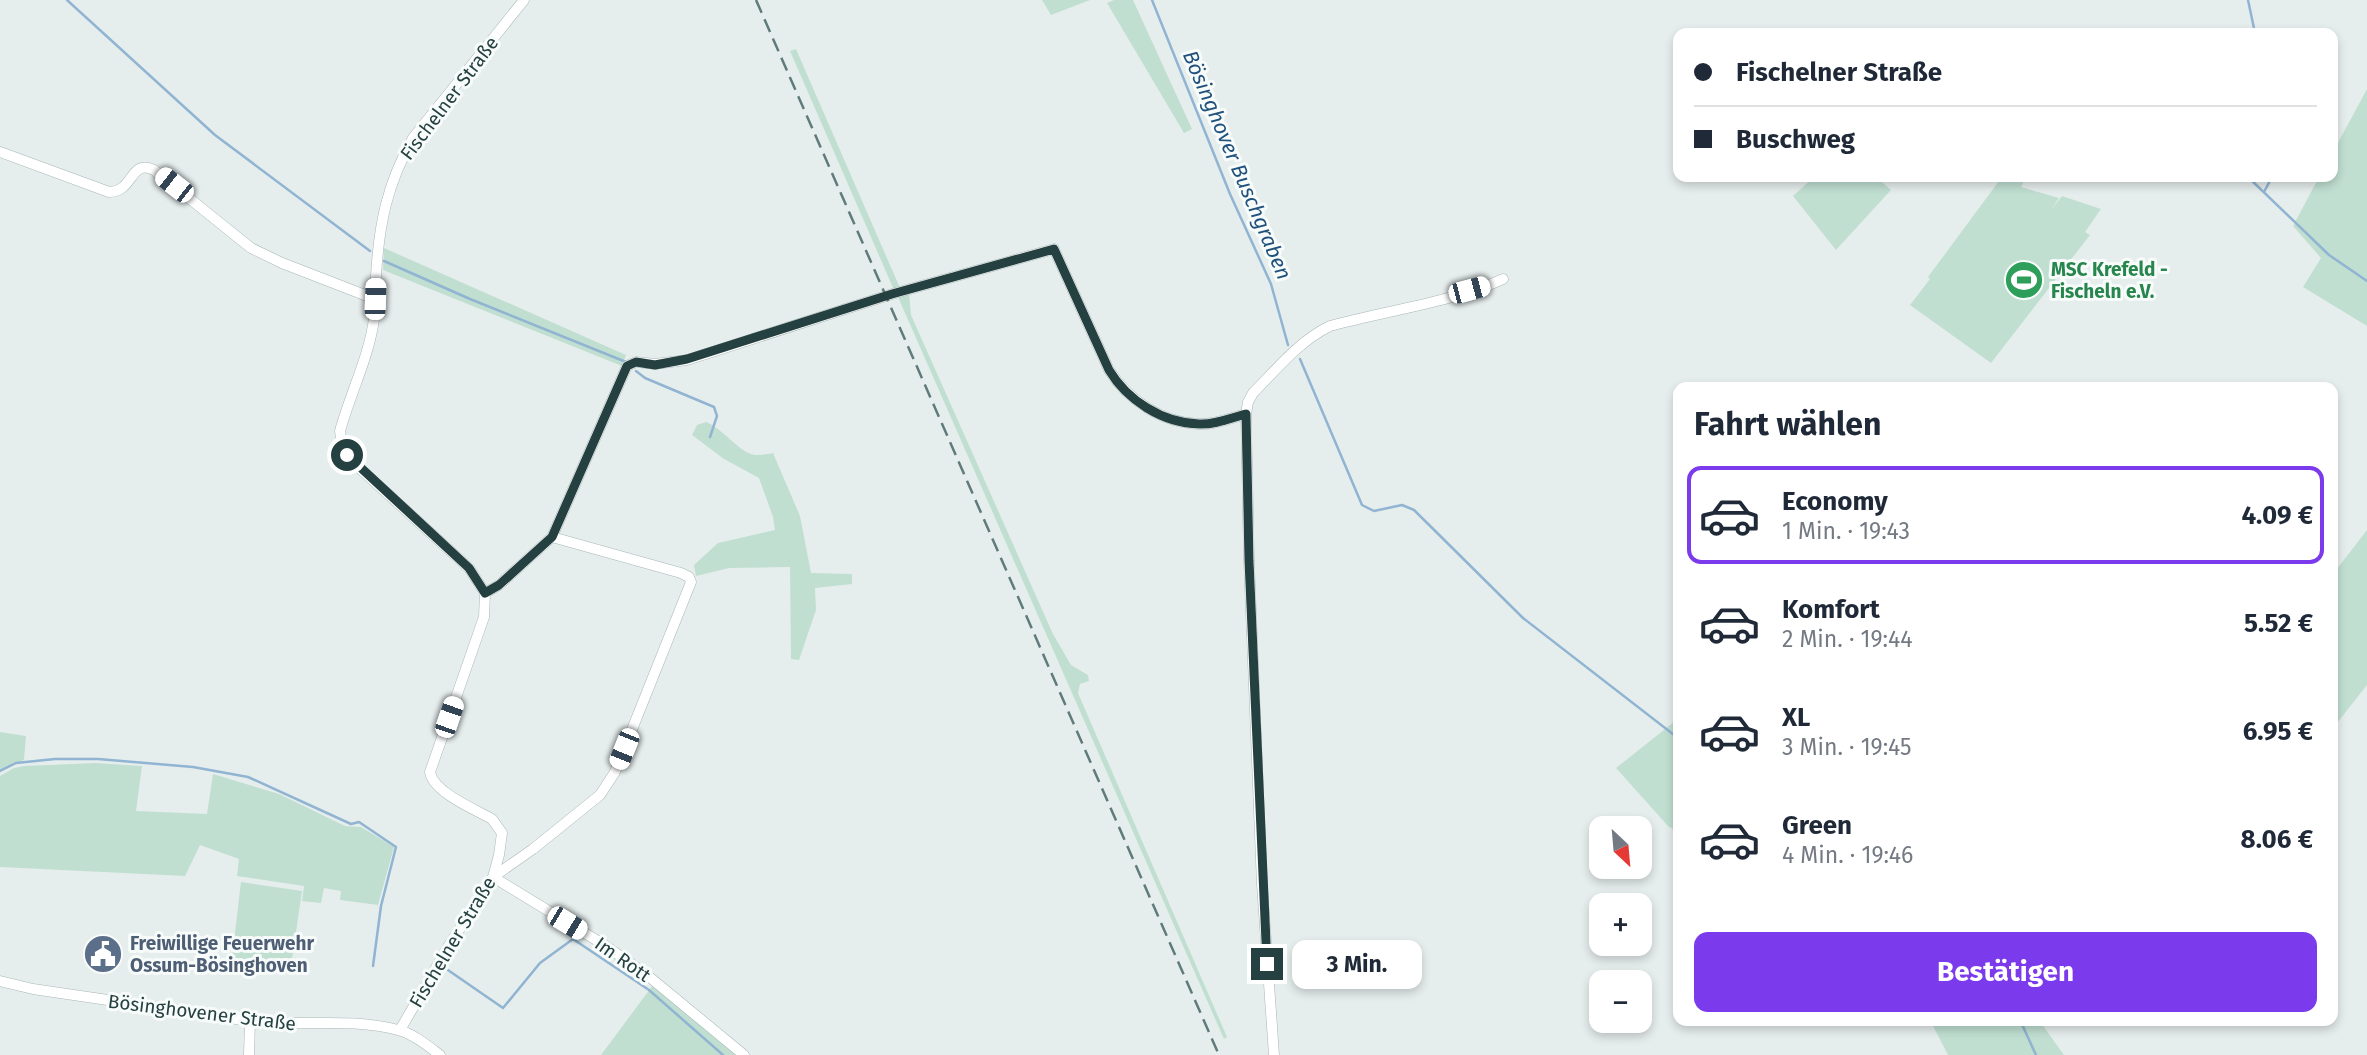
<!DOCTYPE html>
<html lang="de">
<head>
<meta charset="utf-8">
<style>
  body { margin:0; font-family:"Fira Sans",sans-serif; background:#f6f6f7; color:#1f2937; height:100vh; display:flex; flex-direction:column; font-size:26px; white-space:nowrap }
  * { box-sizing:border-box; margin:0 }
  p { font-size:23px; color:#747a83 }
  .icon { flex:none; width:38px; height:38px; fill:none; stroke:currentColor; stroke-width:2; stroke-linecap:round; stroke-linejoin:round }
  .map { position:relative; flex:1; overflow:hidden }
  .details { position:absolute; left:1673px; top:382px; width:665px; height:644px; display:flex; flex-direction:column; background:#fff; border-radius:14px; box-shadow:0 4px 10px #0003 }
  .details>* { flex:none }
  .guide { position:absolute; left:1673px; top:28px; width:665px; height:154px; border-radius:14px; box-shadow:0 4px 10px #0003; display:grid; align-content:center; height:154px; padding:0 21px; background:#fff }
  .needle { width:46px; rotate:154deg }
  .tools { position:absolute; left:1589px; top:816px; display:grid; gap:14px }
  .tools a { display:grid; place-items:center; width:63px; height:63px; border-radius:14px; background:#fff; box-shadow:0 4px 10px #0003; font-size:35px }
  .end { position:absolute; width:32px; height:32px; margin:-16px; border:9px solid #254040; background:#fff; box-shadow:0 0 0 4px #fff }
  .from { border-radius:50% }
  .bubble { position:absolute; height:49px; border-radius:14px; background:#fff; box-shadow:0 4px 10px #0003; font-size:23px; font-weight:700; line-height:49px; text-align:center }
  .car { position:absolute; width:21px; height:42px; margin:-21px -10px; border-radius:9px; box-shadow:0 0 5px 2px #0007; background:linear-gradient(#fff 24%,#345 0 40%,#fff 0 76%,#345 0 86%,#fff 0) }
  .guide b { display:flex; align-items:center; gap:24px; height:66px; font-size:26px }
  .guide b+b { border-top:2px solid #e0e1e3 }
  .guide i { width:18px; height:18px; background:#1f2937 }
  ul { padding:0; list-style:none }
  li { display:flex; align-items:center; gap:21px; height:98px; margin:0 14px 10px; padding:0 7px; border:4px solid transparent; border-radius:14px }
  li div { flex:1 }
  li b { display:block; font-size:26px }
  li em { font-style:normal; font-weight:700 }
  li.active { border-color:#7c3aed }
  li>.icon { width:63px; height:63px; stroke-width:1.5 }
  h2 { padding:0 21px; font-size:32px; line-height:84px }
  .cta { display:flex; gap:14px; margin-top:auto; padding:14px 21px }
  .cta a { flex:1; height:80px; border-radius:14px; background:#7c3aed; color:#fff; font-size:28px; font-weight:700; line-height:80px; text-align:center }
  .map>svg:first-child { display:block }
  .green { fill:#c0dfd1 }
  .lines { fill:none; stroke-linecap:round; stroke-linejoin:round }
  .stream { stroke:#90b4d1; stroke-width:2.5 }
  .minor-casing { stroke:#a8b6b6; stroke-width:11 }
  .minor { stroke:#fff; stroke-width:10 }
  .rail { stroke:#607b7c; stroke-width:2.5; stroke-dasharray:14 7; stroke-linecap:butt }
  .route { stroke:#254040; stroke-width:9 }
  .labels { text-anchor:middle; stroke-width:6; stroke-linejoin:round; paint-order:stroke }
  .street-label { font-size:19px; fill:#254040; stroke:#f7fbfa }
  .leisure-label { font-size:19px; font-weight:bold; fill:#27864d; stroke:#f7fbfa; text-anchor:start }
  .service-label { font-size:19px; font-weight:bold; fill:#4e5e75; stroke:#f7fbfa; text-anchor:start }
  .water-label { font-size:21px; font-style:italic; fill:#20517c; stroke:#f7fbfa }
</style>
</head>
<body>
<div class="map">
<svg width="2367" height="1055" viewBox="0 0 2367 1055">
  <rect width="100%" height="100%" fill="#e6eeed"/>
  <path class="green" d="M1042,0H1090L1051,15Z
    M1114,0H1133L1192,129L1184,133L1107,3Z
    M796,49L900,288L894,290L790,51Z
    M2367,89V326L2303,287L2321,258L2293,226L2319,177H2333V152Z
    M1814,177H1876L1891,190L1836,250L1793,196Z
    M2002,177H2026L2021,187L2059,198L2050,211L2062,196L2101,209L2085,232L2090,235L1991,363L1910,305L1930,279L1928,277Z
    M384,248L626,355L622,366L383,270Z
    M909,293L911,315L1053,634L1071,665L1088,675L1089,681L1080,684L1078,693L1227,1037L1224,1039L898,297Z
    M706,422C724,429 738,452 755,455C761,455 768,454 773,453L800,516L811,573L852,574V584L815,588L816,610L799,660L791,659L790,567L729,568L696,576L694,565L718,543L775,530L773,517L759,478L724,459L692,435L697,425Z
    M2367,530V685L2333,728V574Z
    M1674,722L1678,726V832L1668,826L1616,768Z
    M0,732L26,736L24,760L0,771Z
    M95,763L142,766L136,811L207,814L213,774L279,794L345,826L361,827L394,847L378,905L340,900L341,891L324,888L321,903L302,901L304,886L237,876L239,859L200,845L185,876L0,867V776L14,768L24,766Z
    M241,882L302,891L291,966L232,958Z
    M653,985L739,1055H601Z
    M1930,1020H2039L2064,1055H1948Z"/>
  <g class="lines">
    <path class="stream" d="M67,0L215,135L370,251
      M1152,0L1230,194L1271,284L1288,345
      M2248,0L2255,33
      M2248,177L2329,255L2367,281
      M2264,192L2272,177
      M384,261L470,299L626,362
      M1300,359L1362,505L1374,511L1402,505L1414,510L1523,618L1678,738
      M636,371L645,378L714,407L717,416L710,437
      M0,771L16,763L55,759H98L193,767L248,777L351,824L359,822L396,847L381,906L373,966
      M432,989L445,968L503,1008L540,963L573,939L649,990L723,1055
      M2020,1020L2036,1055"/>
    <g class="minor-casing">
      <path id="minor" d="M0,152L109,192C134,192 130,158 154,170L251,248L282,263L375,299
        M1246,414L1248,402L1253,393C1277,369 1299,341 1330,326C1384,311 1453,302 1503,279
        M485,593L499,585L552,537L627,366L636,362L655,364L687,360L892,294L1054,249L1109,370C1128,400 1162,423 1199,424C1214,425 1231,418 1246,414L1249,561L1262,884L1274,1055
        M493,877L533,849L600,795L615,772L691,582L689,577L681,573L552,537
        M493,877L606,946L647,975L744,1055
        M0,981L33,989L250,1021C299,1027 350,1017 398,1030C412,1033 428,1046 440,1055
        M400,1030L448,947L493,877L499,855L502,833L492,819C474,809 433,792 430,772L484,617L485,593L469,568L355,464L342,444L340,431C350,394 369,357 374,319C376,305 375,290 376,276C379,224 387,184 413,138L524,0
        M249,1055L250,1021"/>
    </g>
    <use href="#minor" class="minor"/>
    <path class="rail" d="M756,0L1219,1055"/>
  </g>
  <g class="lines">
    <path class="route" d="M347,455L469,568L485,593L499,585L552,537L627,366L636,362L655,365L687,359L892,294L1054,249L1109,370C1127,400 1162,423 1199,424C1214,425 1231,418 1246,414L1249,561L1267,964"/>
  </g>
  <defs>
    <g id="stadium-disc" transform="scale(2.0125)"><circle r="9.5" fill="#2e9e5b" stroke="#f7fbfa"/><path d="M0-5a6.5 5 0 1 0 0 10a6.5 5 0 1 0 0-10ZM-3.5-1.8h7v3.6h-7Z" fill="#fff"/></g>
    <g id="civic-disc" transform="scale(2.0125)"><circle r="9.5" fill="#5c6f8a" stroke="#f7fbfa"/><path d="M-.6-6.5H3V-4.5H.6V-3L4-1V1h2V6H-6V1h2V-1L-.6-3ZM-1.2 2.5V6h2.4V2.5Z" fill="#fff"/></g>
  </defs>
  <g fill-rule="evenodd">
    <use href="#stadium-disc" x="2024" y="280"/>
    <use href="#civic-disc" x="103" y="954"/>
  </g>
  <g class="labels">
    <g class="street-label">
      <text transform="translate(449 98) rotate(-53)" y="7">Fischelner Straße</text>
      <text transform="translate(452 942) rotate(-59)" y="7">Fischelner Straße</text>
      <text transform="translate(623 959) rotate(35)" y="7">Im Rott</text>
      <text transform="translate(202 1012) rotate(7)" y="7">Bösinghovener Straße</text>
    </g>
    <g class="leisure-label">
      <text x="2051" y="276">MSC Krefeld -<tspan x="2051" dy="22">Fischeln e.V.</tspan></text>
    </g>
    <g class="service-label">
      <text x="130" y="950">Freiwillige Feuerwehr<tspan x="130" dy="22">Ossum-Bösinghoven</tspan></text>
    </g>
    <g class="water-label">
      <text transform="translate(1237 165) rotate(67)" y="7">Bösinghover Buschgraben</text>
    </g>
  </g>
</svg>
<div class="tools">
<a><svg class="needle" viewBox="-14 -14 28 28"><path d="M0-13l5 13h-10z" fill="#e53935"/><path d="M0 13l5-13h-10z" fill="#747a83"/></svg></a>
<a>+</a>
<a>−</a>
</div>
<i class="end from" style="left:347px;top:455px"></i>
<i class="end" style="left:1267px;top:964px"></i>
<div class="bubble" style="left:1292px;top:940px;width:130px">3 Min.</div>
<i class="car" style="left:174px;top:185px;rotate:308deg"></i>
<i class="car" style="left:1469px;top:290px;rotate:75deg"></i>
<i class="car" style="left:375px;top:299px;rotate:2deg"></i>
<i class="car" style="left:449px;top:717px;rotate:19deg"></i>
<i class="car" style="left:624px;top:749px;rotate:202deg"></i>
<i class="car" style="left:567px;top:923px;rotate:121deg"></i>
<div class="guide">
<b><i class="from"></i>Fischelner Straße</b>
<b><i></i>Buschweg</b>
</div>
<section class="details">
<h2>Fahrt wählen</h2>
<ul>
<li class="active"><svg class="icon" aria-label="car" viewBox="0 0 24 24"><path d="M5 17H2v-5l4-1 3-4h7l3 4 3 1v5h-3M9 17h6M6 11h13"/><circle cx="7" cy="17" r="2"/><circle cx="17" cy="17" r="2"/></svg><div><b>Economy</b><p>1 Min. · 19:43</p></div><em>4.09 €</em></li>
<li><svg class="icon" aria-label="car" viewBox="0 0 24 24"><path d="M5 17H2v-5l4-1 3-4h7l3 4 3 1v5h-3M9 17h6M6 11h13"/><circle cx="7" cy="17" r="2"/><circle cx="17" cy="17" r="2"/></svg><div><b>Komfort</b><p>2 Min. · 19:44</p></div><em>5.52 €</em></li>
<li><svg class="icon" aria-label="car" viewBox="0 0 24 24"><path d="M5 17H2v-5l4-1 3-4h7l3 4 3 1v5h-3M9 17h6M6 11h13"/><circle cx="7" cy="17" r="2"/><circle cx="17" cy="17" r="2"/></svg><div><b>XL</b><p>3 Min. · 19:45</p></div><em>6.95 €</em></li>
<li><svg class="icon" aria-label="car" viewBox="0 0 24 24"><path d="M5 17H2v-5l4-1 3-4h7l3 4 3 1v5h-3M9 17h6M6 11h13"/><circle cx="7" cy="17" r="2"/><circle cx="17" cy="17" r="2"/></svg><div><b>Green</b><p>4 Min. · 19:46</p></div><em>8.06 €</em></li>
</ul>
<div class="cta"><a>Bestätigen</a></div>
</section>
</div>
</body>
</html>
